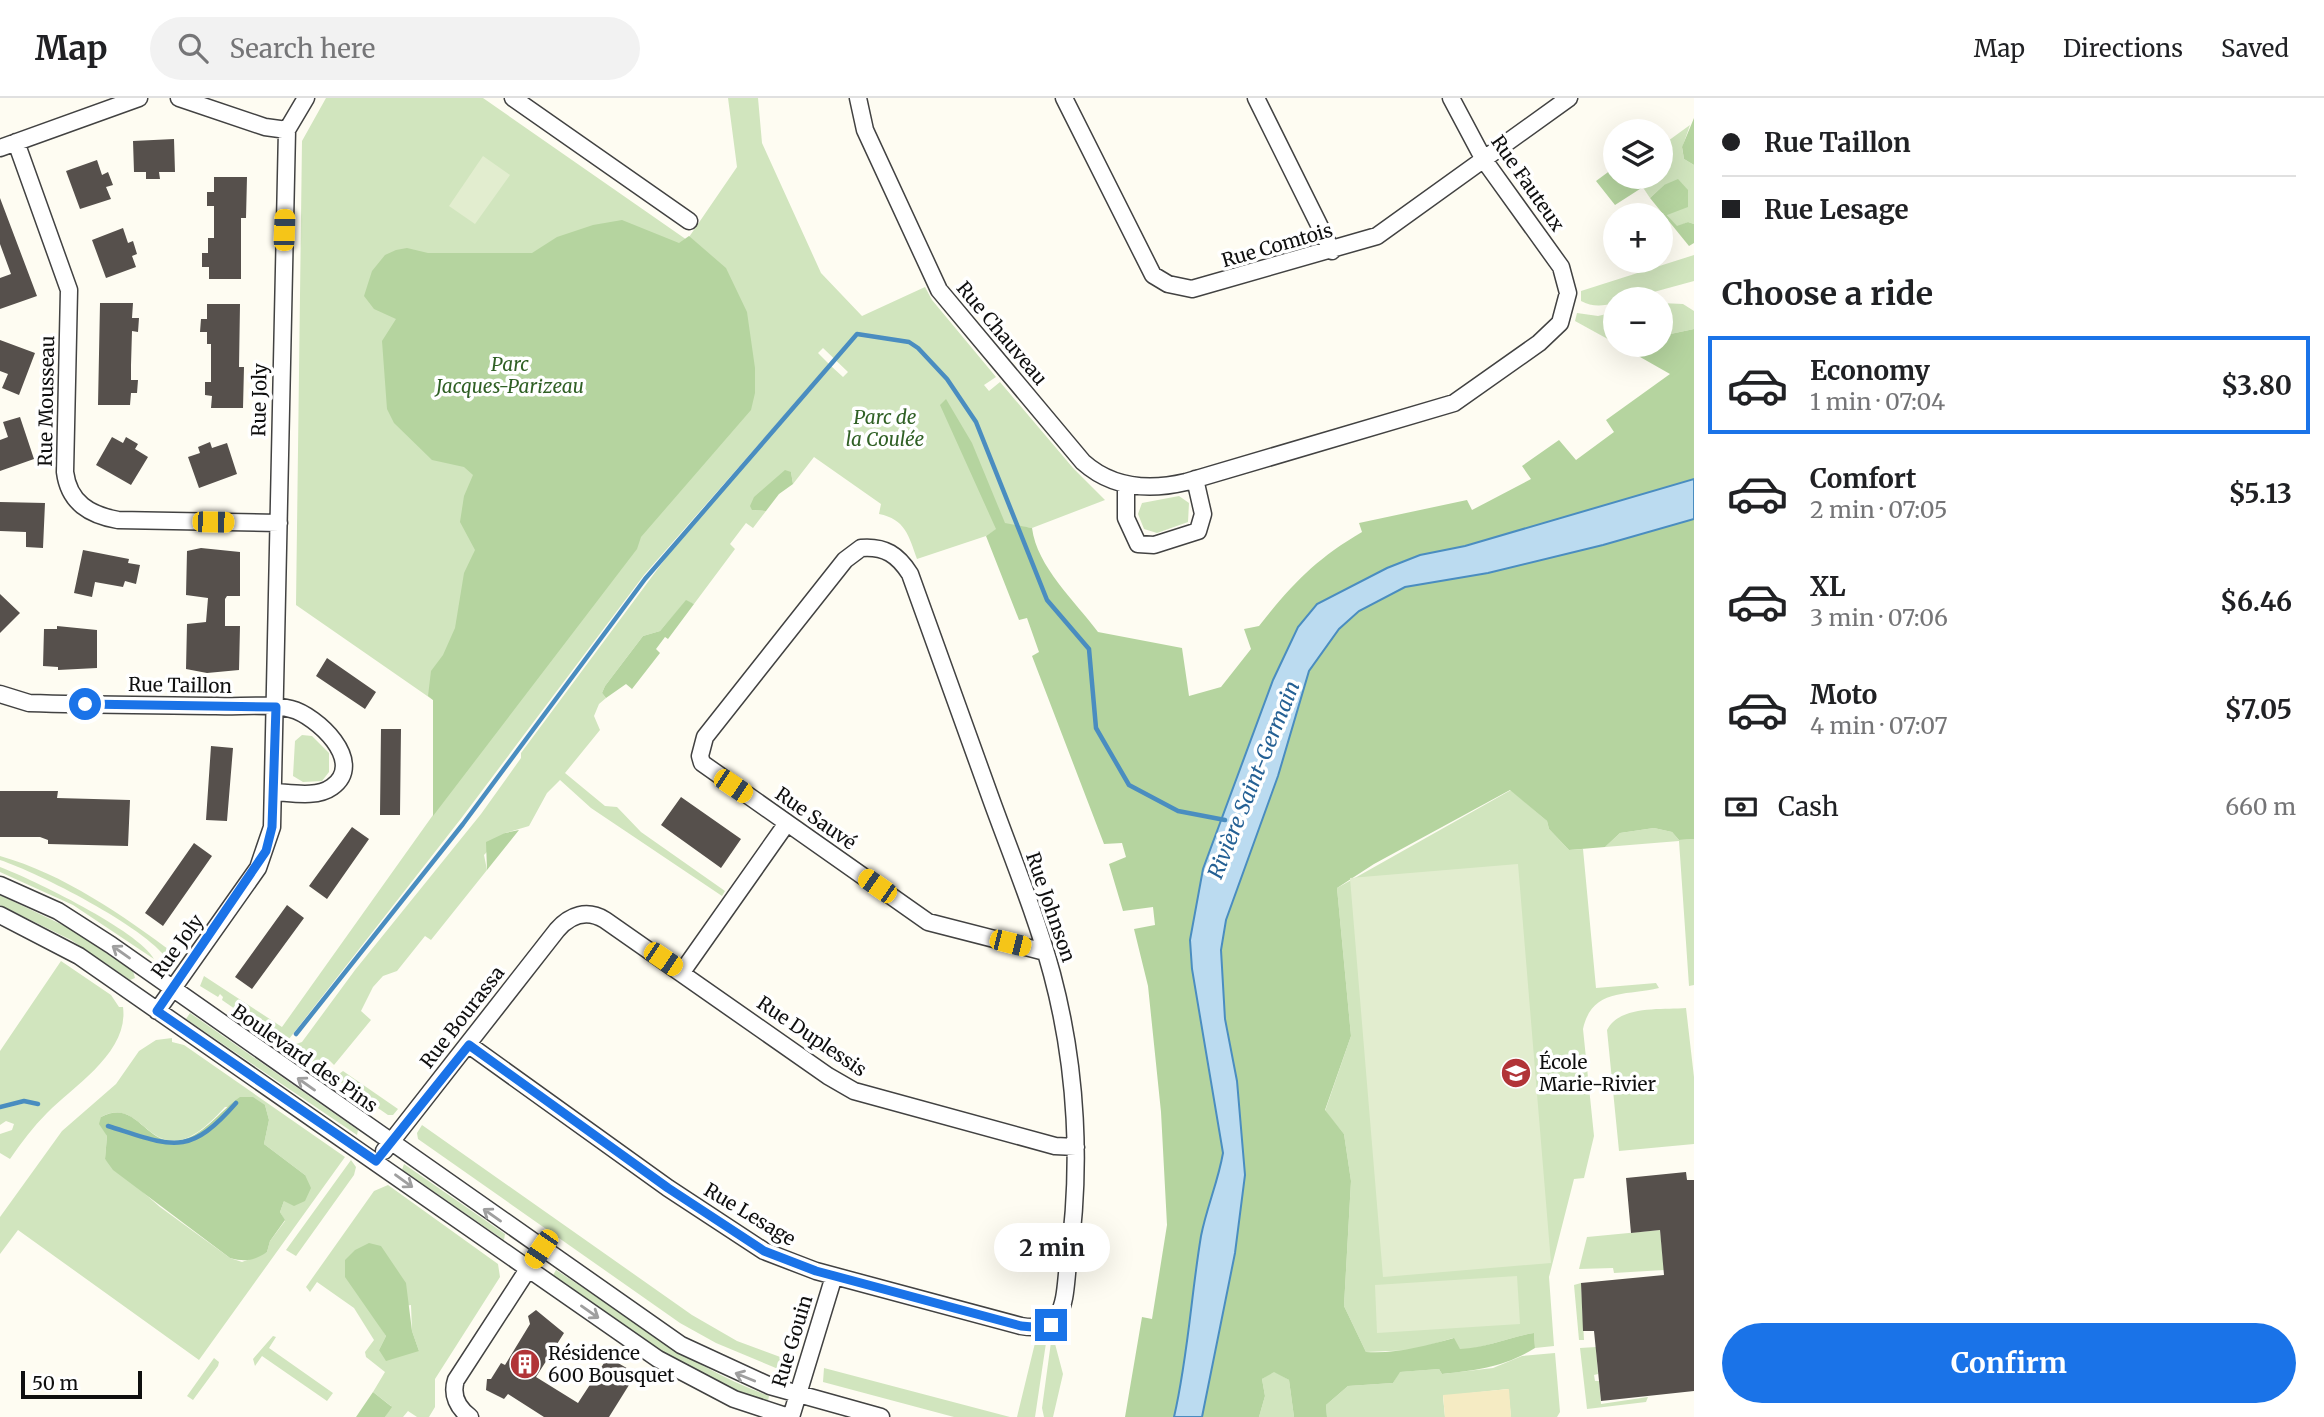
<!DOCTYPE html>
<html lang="en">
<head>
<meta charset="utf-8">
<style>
  body { margin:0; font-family:Merriweather,serif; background:#f2f2f2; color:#202124; height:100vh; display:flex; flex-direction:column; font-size:26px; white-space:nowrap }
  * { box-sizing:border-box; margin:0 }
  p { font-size:23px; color:#757577 }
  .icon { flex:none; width:38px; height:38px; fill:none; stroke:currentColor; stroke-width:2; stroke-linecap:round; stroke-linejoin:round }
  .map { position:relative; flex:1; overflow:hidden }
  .panel { display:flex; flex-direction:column; background:#fff; width:630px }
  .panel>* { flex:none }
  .top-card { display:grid; align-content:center; height:154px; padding:0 28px; background:#fff }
  .tools { position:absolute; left:1603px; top:21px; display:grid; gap:14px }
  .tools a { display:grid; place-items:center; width:70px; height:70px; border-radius:50%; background:#fff; box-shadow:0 7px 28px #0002; font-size:35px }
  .scale { position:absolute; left:21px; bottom:18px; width:121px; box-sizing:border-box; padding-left:7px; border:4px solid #0f0f0f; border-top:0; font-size:19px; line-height:24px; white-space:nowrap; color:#0f0f0f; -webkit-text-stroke:5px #fff; paint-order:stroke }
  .end { position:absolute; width:32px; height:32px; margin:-16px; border:9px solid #1a73e8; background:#fff; box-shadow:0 0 0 4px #fff }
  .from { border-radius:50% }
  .bubble { position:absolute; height:49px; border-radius:24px; background:#fff; box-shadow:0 7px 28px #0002; font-size:23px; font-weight:700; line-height:49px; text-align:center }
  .car { position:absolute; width:21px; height:42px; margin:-21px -10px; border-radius:9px; box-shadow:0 0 5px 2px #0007; background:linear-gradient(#f5c518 24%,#345 0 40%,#f5c518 0 76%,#345 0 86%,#f5c518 0) }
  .top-card b { display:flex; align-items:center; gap:24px; height:66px; font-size:26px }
  .top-card b+b { border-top:2px solid #e0e0e0 }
  .top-card i { width:18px; height:18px; background:#202124 }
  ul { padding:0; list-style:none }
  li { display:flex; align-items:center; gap:21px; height:98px; margin:0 14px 10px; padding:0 14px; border:4px solid transparent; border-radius:0px }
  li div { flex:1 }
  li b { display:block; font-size:26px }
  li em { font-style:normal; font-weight:700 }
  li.current { border-color:#1a73e8 }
  li>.icon { width:63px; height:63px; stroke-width:1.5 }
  h2 { padding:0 28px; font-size:32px; line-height:84px }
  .pay { display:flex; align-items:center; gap:18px; height:77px; padding:0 28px; font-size:26px }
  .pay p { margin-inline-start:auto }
  .cta { display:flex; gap:14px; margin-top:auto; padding:14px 28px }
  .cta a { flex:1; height:80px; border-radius:42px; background:#1a73e8; color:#fff; font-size:28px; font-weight:700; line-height:80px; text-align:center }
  header { display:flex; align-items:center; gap:42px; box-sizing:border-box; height:98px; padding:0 35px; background:#fff; border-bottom:2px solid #e0e0e0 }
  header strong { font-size:33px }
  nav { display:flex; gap:38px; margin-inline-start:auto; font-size:24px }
  .search { width:490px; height:63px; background:#f2f2f2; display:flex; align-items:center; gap:18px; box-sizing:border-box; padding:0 24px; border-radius:38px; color:#757577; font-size:26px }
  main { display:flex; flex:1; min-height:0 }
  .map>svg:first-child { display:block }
  .green { fill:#d1e5be; fill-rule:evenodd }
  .forest { fill:#b5d49f }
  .sand { fill:#f5ebc3 }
  .pitch { fill:#e2edcf }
  .water { fill:#bbdbf0; stroke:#4a8dc0; stroke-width:2 }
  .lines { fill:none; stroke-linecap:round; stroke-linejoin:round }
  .stream { stroke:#4a8dc0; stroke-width:4.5 }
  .building { fill:#56504c }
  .minor-casing { stroke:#424242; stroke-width:19 }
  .minor { stroke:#fff; stroke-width:16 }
  .oneway { stroke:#9f9f9f }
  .route { stroke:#1a73e8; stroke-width:9 }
  .labels { text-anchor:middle; stroke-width:7; stroke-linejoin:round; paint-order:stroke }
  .street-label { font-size:19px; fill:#0f0f0f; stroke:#fff }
  .park-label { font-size:19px; font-style:italic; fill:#306025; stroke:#fff }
  .poi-label { font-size:19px; fill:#0f0f0f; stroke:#fff; text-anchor:start }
  .water-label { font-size:21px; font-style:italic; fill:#246094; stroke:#fff }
</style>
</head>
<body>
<header>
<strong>Map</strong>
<div class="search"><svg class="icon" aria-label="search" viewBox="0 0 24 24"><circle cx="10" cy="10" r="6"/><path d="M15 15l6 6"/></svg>Search here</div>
<nav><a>Map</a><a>Directions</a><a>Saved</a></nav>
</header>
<main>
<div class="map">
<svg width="1694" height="1319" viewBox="0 0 1694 1319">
  <rect width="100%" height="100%" fill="#fefcf2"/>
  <path class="green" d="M326,0H483L687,142L737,69L728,0H758L762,45L821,175L862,218L925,189L932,202L996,279L984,287L989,293L1000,284L1073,370L1105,402L1032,430L1005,426L986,438L917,461C909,438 905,421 879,416L881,406L814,359L793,386L791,374L752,412L766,413L753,430L746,425L730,446L735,451L694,506L686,503L660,533L643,538L605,588L602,595L606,600L599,606L594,618L600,632L565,675L605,708L617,709L641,734L725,793L722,798L591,710L560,682L547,695L529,728L505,735L484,757L487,772L431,842L425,838L397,873L383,878L373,889L361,913L371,922L334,967L330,963L327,964L332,977L335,979L343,973L398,1011L393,1017H388L222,902L223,899L220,896L218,899L200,888L204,878L282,929L433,717V602L296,507L302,43ZM823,250L848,274L843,279L831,268L668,457L521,655V660L481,716L355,872L302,944L296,946L289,941L463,718L644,477L829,266L818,255Z
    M1690,27L1682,50L1684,61L1694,67V126L1688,124L1677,129L1667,117L1664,87L1650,100L1636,79H1661V48Z
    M1694,157V183L1628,201H1615V205C1603,208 1592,209 1581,203V193Z
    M1661,205L1683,206L1694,213V231L1661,238Z
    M1615,214V245L1575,223L1577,215L1598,218Z
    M1179,398L1189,405L1188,424L1157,435L1144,431L1138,416L1142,405Z
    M302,637L312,638L329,655V674L322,683L303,684L293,678L295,643Z
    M1511,692L1547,723L1549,731L1569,752L1583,751L1596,890L1656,885L1659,890C1626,898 1592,890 1583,931L1594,1038L1584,1080L1574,1081L1549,1179L1554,1248L1535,1250L1534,1235C1508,1239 1487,1250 1460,1252L1453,1240L1413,1252L1366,1254L1344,1208L1351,1083L1344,1036L1325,1013L1351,938L1337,790Z
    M1654,730L1672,734L1679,742L1694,741V887L1689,888L1679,743L1605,749L1620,735Z
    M0,758C64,776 122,817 175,856L167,861C145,829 39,775 0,762Z
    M0,769C32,781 139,833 154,861L73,807L0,774Z
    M0,797L69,830L133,873L135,880L130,882L71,842L0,807Z
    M61,863L111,897L119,909H123C129,954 75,987 47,1015C33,1029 21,1045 10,1061L0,1055V1036L12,1032L14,1026L6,1023L0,1027V953Z
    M1686,910L1694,979V1046L1619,1053L1607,932C1620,907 1661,912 1686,910Z
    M190,915L358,1032L357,1037L186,921Z
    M172,940V944L184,947L345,1059L199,1262L18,1132L0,1156V1119L62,1033L116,986L139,953L156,942ZM265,1007L269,1022L264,1046L305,1077L284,1103L280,1114L285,1123L270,1143L267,1154L242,1164L230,1160L160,1109L105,1061L107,1038L101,1019C148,993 151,1092 225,1009Z
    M422,1027L692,1217L737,1243L791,1263L783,1273L716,1245L680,1225L418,1041L417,1035Z
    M351,1062L356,1069L354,1077L296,1158L286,1152Z
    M404,1066L505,1136L504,1142L402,1072Z
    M388,1087L491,1161L498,1166L500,1179L435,1281V1309L429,1319H417L408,1313L403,1319H385L391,1308L373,1294L385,1274L366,1259L365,1254L374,1242L354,1210L317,1184L310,1194L306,1189L374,1093ZM411,1207L412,1233L419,1253L379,1252L386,1238L370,1212Z
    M1660,1132L1664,1172L1614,1175L1613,1170L1579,1171L1587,1139Z
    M556,1172C630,1219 685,1267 769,1298L768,1303L720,1287L662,1255L552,1179Z
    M1581,1185L1584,1242H1579L1574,1187Z
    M273,1238L276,1239L269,1250L333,1295L327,1303L262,1258L255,1268L253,1261Z
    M1054,1242L1063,1276L1053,1319H1044L1042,1310L1051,1244Z
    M1035,1245H1046L1035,1319H1017Z
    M1596,1249L1598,1276L1594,1277L1595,1283H1599L1601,1306L1648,1299L1646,1304L1587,1311L1580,1250Z
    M1555,1255L1560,1314L1557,1319H1511L1508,1291L1443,1298L1445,1319H1327L1326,1307L1348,1288L1393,1285L1399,1274L1439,1271L1442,1276L1493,1270L1522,1258Z
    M214,1260L219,1264L218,1268L193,1302L187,1298Z
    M824,1270L1010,1319H954L823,1284Z
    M1274,1273L1289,1282L1294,1319H1259L1265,1298L1262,1281Z"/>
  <path class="forest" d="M1694,20V67L1684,61L1682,49Z
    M1615,69V79H1636L1643,89L1615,107L1596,83Z
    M1678,81L1688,92V109L1667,117L1677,128L1688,124L1694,126V145L1689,148L1650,100L1664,87Z
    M622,122L679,145L689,138L726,170L747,214L755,270V295L751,312L641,439L637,451L433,718V602L428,598L431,573L443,557L455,530L464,475L475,452L460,424L464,398L473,377L464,369L432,362L394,325L387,311L382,243L396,221L374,211L364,198L372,173L385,157L396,152L407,150L428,155H532L557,139L593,127Z
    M1694,231V381L1465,448L1420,457L1387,470L1317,506L1298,529L1273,582L1203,771L1190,842L1192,871L1223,1055C1218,1084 1207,1108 1201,1137C1191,1198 1188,1259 1174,1319H1125L1142,1219L1152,1221L1167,1127L1161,1014L1148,888L1134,831L1155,827L1153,809L1123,813L1109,766L1126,759L1122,745L1104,746L1032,558L1039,554L1027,520L1019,522L986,438L996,431L940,307L946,301L972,345L1005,425L1032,430C1037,469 1075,503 1098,534L1182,550L1189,598L1221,589L1251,551L1244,531L1259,528C1292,486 1316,461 1362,434L1359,425L1467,402L1472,412L1531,381L1522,368L1559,342L1576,362L1614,334L1606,322L1670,276L1619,247H1661V238Z
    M785,372L791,374L793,386L779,396L766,413L752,412L750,408L754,399Z
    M1694,421V741L1679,742L1672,734L1654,730L1620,735L1605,749L1569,752L1549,731L1547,723L1510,692L1374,766L1337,790L1351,938L1325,1012L1344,1036L1351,1083L1344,1208L1366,1254C1397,1256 1424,1248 1454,1240L1460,1251C1487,1250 1508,1239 1534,1235L1535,1250C1505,1269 1477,1272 1442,1276L1439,1271L1400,1274L1393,1285L1348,1288L1326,1307L1327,1319H1294L1289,1282L1274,1274L1262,1281L1265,1298L1259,1319H1202L1235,1155L1245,1077L1237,983L1225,921L1221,852L1226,822L1278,678L1309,573L1339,531L1359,513L1405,489L1488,475L1603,447Z
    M686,502L694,506L668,541L665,539L656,551L660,555L632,591L626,586L606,600L602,595L605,588L643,538L660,533Z
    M519,732L487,772L486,744L505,735Z
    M240,999H253L265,1007L269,1022L264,1046L305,1077L311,1090L305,1103L294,1108L284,1103L280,1114L285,1122L270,1143L267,1154C254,1163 245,1164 230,1160L113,1072L105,1061L107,1038L99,1026L101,1019C140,998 146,1057 188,1040C209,1031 221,1012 240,999Z
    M369,1145L381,1148L406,1185L412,1233L419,1253L386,1263L379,1252L386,1238L345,1179V1162L355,1152Z
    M373,1294L392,1309L385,1319H356Z"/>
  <path class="sand" d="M1509,1291L1511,1319H1445L1443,1297Z"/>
  <path class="pitch" d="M483,58L510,77L475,126L449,108Z
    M1518,766L1551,1165L1383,1179L1350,780Z
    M1517,1178L1520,1226L1377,1235L1375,1187Z"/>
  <path class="water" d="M1694,381V421L1603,447L1488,475L1405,489L1359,513L1339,531L1309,573L1278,678L1226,822L1221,852L1225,921L1237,983L1245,1077L1235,1155L1202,1319H1174C1188,1259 1191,1198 1201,1138C1207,1108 1218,1084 1223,1055L1192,871L1190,842L1203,771L1273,582L1298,529L1317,506L1387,470L1420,457L1465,448Z"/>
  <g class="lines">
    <path class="stream" d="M296,936L463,726L645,481L857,236L909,244L918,250L947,281L976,324L1047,502L1089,551L1096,630L1129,687L1178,713L1225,722
      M0,1009L24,1003L38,1006
      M108,1028C172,1048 188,1060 236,1005"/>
  </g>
  <path class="building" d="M174,41L175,74H159L160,81H146V74H134L133,43Z
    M97,62L102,77L108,74L113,87L106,89L111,101L80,111L66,73Z
    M214,79H247L246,120H241V181H209V169H202V155H208V140H214V108H207V94H214Z
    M0,100L37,198L0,211V180L11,176L0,146Z
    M123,130L128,145L133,143L137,156L132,158L136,169L106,180L92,142Z
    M100,205H133L132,220H139L138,234L132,233L131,267V282H138L137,295H131L130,307H98Z
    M207,206H240L239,269H244L243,310H211L212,298L205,297V284H211V246H207V234H200L201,221H207Z
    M0,242L35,255L19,297L2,290L8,276L0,273Z
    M20,319L34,361L0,373V342L8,339L3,324Z
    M112,339L123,345L126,339L138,346L135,351L148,359L131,387L96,367Z
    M210,344L212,350L227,345L237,376L199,390L188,359L200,355L198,349Z
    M0,404L45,405L43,450L26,449V434L0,433Z
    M201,450L240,454V498H227L225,501V528H240L239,572L207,575L186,571L187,526L206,524L208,500L186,497L187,453Z
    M83,452L129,461L128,465L140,467L136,486L125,483L123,489L95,484L92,499L74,495Z
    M0,496L20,515L0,535Z
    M57,528L97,532V570L58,572V569L43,568L44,531H57Z
    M327,560L376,594L365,611L316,578Z
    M381,631H401L400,717H380Z
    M211,648L233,650L227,723L206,722Z
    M0,693H58L57,700L130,702L128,748L48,746V742L40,739H0Z
    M681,699L741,741L721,770L661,727Z
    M352,729L369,741L327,801L309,788Z
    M194,745L212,758L163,828L145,815Z
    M287,807L304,820L252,891L235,879Z
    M1686,1074L1687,1082H1694V1293L1601,1303L1594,1233H1583L1581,1185L1664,1177L1660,1132L1631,1135L1626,1080Z
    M536,1212L564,1235L536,1279L578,1305L606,1262L610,1265L613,1262L630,1272L628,1275L634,1279L609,1319H544L508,1296L504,1301L486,1292L487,1281H491L501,1265L505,1267L530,1226L528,1218Z"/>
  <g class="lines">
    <g class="minor-casing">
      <path id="minor" d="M179,0L265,29L287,32
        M513,0L689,123
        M858,0L865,32L939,192L1083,364C1112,390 1148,393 1186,384L1454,305L1539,245L1560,225L1568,195L1561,169L1484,62L1451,0
        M1064,0L1153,177L1168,186L1192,191L1377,138L1569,0
        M1256,0L1332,153
        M16,44L69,192L65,374C69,405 90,417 118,422L279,425
        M0,50L139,0
        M1126,387V420L1138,446L1154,447L1198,433L1203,416L1195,381
        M0,596L29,605C91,607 154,607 216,608C240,609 268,605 291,611C316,617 367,664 332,689C317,700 292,695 274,694
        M0,787L58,813L111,847L681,1247L770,1288L881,1319
        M0,817L79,858L658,1261L734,1301L789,1319
        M682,874L787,725
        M157,913L258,770L272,729L287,32L306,0
        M469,947L668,1090L764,1153L816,1173L1021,1228C1067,1236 1064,1200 1068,1166C1082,1070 1077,970 1052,876C1036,817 1012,759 991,701C964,626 937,551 910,476C898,457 885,448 861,450L845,462L705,639L700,658L702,665L928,824L1045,854
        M384,1053L557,832C570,817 587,811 605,822L828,978L854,993L1055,1048L1076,1049
        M470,1319C458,1310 451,1297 456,1282L532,1165
        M791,1319L834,1178"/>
    </g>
    <use href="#minor" class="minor"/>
  </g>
  <defs><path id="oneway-shaft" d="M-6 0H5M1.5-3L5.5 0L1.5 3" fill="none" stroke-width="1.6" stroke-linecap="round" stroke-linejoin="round" transform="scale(1.75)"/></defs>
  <g class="oneway">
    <use href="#oneway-shaft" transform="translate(121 854) rotate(-145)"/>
    <use href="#oneway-shaft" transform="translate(306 986) rotate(-145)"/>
    <use href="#oneway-shaft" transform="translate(404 1083) rotate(36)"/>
    <use href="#oneway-shaft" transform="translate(492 1117) rotate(-145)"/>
    <use href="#oneway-shaft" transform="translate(590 1214) rotate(35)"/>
    <use href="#oneway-shaft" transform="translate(745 1279) rotate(-158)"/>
  </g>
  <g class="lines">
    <path class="route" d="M85,606L276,609L272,729L266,753L157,913L376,1063L469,947L668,1090L764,1153L816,1173L1021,1228L1044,1230L1051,1227"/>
  </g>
  <defs>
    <g id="school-disc" transform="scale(1.575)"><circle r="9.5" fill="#b13437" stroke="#fff"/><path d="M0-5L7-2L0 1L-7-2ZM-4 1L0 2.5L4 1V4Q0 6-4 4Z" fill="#fff"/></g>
    <g id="building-disc" transform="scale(1.575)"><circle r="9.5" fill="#b13437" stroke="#fff"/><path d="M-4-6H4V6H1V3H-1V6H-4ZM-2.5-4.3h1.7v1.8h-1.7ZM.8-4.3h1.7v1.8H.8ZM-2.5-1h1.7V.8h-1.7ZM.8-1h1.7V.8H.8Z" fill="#fff"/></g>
  </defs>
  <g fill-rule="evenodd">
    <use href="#school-disc" x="1516" y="975"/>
    <use href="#building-disc" x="525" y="1266"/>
  </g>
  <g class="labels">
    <g class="street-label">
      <text transform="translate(1528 85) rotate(55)" y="7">Rue Fauteux</text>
      <text transform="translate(1277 147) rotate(-16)" y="7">Rue Comtois</text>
      <text transform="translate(1002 235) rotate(50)" y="7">Rue Chauveau</text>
      <text transform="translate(259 302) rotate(-89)" y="7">Rue Joly</text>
      <text transform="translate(46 303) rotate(-89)" y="7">Rue Mousseau</text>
      <text transform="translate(180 587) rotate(1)" y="7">Rue Taillon</text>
      <text transform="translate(816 720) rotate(35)" y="7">Rue Sauvé</text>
      <text transform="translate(1051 809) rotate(71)" y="7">Rue Johnson</text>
      <text transform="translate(177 848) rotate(-54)" y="7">Rue Joly</text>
      <text transform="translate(462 919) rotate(-52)" y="7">Rue Bourassa</text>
      <text transform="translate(812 938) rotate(34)" y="7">Rue Duplessis</text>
      <text transform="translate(305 960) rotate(35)" y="7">Boulevard des Pins</text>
      <text transform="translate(750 1116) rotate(31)" y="7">Rue Lesage</text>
      <text transform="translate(792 1243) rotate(-73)" y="7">Rue Gouin</text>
    </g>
    <g class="park-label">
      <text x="510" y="273">Parc<tspan x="510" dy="22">Jacques-Parizeau</tspan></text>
      <text x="885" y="326">Parc de<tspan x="885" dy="22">la Coulée</tspan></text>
    </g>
    <g class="poi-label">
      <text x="1539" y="971">École<tspan x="1539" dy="22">Marie-Rivier</tspan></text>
      <text x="548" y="1262">Résidence<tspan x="548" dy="22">600 Bousquet</tspan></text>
    </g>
    <g class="water-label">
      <text transform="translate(1254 682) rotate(-68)" y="7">Rivière Saint-Germain</text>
    </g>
  </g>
</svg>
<div class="tools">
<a><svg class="icon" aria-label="layers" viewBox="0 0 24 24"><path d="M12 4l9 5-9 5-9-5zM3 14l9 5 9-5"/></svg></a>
<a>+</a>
<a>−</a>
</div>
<div class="scale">50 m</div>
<i class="end from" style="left:85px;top:606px"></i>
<i class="end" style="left:1051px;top:1227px"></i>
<div class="bubble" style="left:994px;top:1125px;width:116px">2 min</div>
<i class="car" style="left:284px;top:132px;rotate:2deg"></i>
<i class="car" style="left:213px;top:424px;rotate:91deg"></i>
<i class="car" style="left:733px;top:688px;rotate:124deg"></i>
<i class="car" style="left:877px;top:788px;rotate:305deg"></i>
<i class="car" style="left:1010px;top:845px;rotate:104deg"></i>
<i class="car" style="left:663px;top:861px;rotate:124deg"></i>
<i class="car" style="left:541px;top:1151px;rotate:214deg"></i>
</div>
<section class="panel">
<div class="top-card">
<b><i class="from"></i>Rue Taillon</b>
<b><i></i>Rue Lesage</b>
</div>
<h2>Choose a ride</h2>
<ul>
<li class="current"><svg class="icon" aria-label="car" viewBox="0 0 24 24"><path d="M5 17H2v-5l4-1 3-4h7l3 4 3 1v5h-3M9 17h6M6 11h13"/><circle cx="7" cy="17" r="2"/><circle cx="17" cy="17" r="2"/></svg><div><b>Economy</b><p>1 min · 07:04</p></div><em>$3.80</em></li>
<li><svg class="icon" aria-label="car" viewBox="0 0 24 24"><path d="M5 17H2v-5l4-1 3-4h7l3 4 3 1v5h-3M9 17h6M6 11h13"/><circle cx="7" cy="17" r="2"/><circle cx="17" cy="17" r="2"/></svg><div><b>Comfort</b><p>2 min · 07:05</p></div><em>$5.13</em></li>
<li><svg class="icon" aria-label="car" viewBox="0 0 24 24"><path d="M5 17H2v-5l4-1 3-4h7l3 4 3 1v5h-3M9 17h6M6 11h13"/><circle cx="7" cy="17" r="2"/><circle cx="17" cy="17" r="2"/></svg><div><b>XL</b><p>3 min · 07:06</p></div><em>$6.46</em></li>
<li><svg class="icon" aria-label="car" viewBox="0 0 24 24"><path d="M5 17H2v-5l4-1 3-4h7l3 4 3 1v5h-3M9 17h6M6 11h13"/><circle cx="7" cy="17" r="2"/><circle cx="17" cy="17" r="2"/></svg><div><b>Moto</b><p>4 min · 07:07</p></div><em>$7.05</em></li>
</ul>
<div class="pay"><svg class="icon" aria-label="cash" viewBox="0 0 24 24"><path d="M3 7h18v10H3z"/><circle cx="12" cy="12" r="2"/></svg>Cash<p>660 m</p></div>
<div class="cta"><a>Confirm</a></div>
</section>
</main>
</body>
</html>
